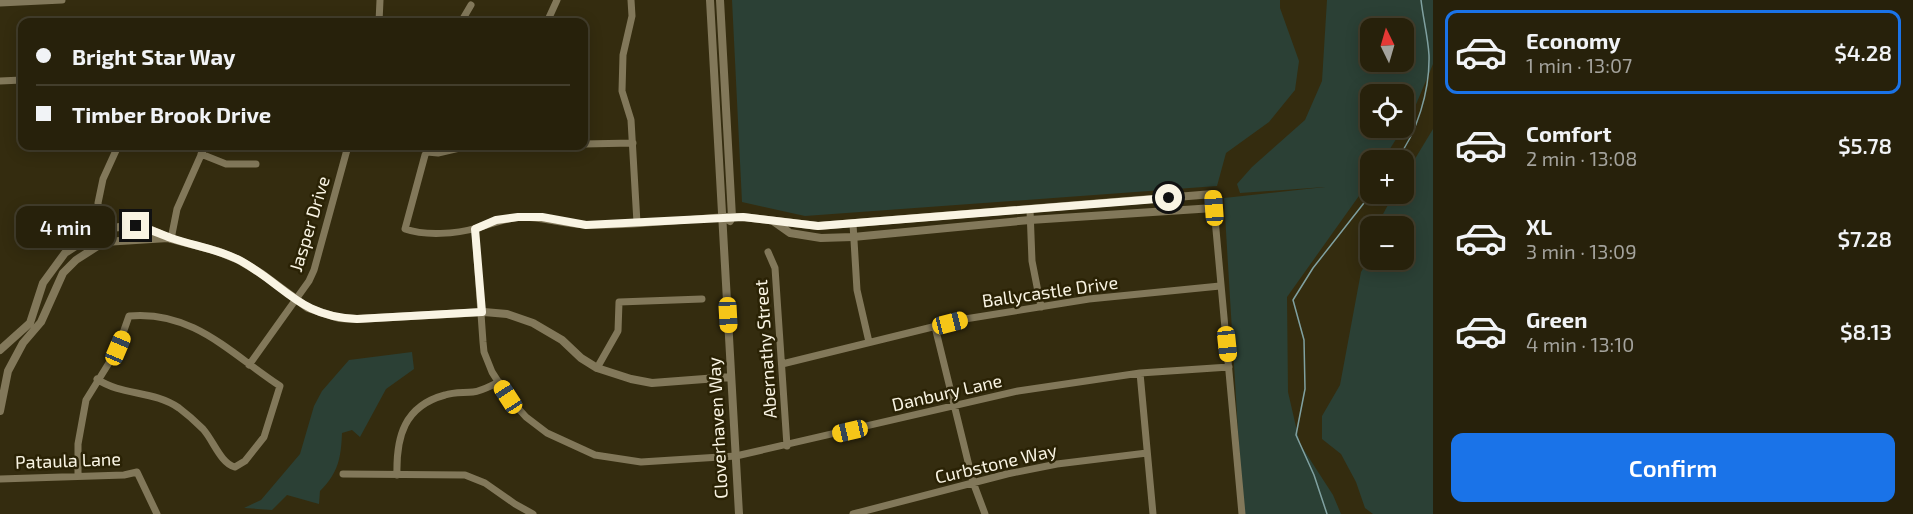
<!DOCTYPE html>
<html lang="en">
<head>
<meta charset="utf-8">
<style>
  body { margin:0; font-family:"Exo 2",sans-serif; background:#2f2914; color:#f1f3f6; height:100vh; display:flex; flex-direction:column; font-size:22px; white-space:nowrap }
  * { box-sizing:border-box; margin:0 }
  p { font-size:20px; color:#a4a39d }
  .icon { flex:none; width:33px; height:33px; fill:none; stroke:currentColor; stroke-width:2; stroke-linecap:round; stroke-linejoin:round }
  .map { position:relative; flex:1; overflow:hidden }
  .sheet { display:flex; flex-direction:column; background:#27210b; width:480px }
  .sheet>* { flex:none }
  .hud { position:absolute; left:18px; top:18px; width:570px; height:132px; border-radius:12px; box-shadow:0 3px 15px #0003,0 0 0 2px #433e2c; display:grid; align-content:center; height:132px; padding:0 18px; background:#27210b }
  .needle { width:39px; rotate:355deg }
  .controls { position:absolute; left:1360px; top:18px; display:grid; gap:12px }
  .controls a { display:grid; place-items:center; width:54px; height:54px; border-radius:12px; background:#27210b; box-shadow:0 3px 15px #0003,0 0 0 2px #433e2c; font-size:30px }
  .end { position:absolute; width:27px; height:27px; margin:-14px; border:8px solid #f9f4e3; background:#111; box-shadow:0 0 0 3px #111 }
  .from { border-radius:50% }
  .bubble { position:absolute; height:42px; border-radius:12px; background:#27210b; box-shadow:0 3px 15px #0003,0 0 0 2px #433e2c; font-size:20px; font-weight:600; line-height:42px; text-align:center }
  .car { position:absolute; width:18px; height:36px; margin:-18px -9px; border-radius:8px; box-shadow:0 0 4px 2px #0007; background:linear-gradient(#f5c518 24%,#345 0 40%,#f5c518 0 76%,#345 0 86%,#f5c518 0) }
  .hud b { display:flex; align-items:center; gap:21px; height:57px; font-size:22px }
  .hud b+b { border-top:2px solid #433e2c }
  .hud i { width:15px; height:15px; background:#f1f3f6 }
  ul { padding:10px 0 0; list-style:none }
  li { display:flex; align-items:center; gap:18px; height:84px; margin:0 12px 9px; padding:0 6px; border:3px solid transparent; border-radius:12px }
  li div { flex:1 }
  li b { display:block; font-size:22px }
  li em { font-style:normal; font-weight:600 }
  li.active { border-color:#1a73e8 }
  li>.icon { width:54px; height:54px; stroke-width:1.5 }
  .action { display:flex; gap:12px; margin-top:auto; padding:12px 18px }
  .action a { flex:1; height:69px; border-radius:12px; background:#1a73e8; color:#fff; font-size:24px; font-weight:600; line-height:69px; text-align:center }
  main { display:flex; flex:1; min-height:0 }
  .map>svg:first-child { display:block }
  .green { fill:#2b4035; fill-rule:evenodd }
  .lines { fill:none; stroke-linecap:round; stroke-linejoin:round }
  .stream { stroke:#80a1a1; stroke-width:1.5 }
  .minor { stroke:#82785a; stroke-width:7 }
  .tertiary { stroke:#82785a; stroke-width:8 }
  .route { stroke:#f9f4e3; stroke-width:8 }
  .labels { text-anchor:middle; stroke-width:5; stroke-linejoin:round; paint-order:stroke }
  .street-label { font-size:18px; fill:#f9f4e3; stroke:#2a2205 }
</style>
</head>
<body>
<main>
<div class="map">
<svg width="1433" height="514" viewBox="0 0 1433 514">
  <rect width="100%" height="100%" fill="#342c0f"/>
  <path class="green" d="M732,0H1280V8L1299,61L1295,90L1269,122L1226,153L1217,186L805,216L742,202Z
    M1327,0H1433V64L1412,114L1404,126V94H1371V128H1403L1383,160H1371V179L1287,297L1288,392L1300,444L1333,495L1341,514H1243L1224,198L1325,187L1240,193L1237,184L1252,167L1305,120L1322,81ZM1371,28H1404V62H1371Z
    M1433,129V514H1373L1365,508L1356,482L1341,454L1322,439V416L1340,385L1361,272L1371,255V260H1404V226H1377V225L1394,194H1404V177Z
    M412,352L414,369L386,389L360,437L352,430L342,433C341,459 338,473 320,491L319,504L287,495L272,510L244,508L261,500L300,454L314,406L322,391L349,360Z"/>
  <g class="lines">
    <path class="stream" d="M1396,160C1417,134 1430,90 1429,55C1428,37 1423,18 1421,0
      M1327,514L1314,475L1296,435L1305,389L1304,340L1293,300L1313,268L1371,194"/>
    <path class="minor" d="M631,0L632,16L623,55L622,91L631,120L637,223
      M0,3L62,0
      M379,22L380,0
      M461,22L471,5
      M547,22L557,0
      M0,81L22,80
      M584,144L633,143
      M468,146L438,153L427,152L425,155L405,229C425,236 456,234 477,228C492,224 505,218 521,217C544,217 566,225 589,225C633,226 677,220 721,217
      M201,154L226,164H256
      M1214,208L1242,514
      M1030,210L1032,261L1041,307
      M853,224L857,290L869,342
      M475,229L483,342L484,352L492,372L508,397L526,417L547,433L595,455L641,462L736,456L1018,391L1140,373L1229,367
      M171,239L177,209L205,146
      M104,242L98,203L103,179L118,146
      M768,252L775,268L787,446
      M935,327L973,482L985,514
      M782,364L965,319L1089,299L1220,286
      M249,365L309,281L314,270L348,146
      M597,368L618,331L619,302L702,299
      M1140,373L1153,514
      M343,474L465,475L485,483L515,504L533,514
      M78,475V444L86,400L117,350L129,316C193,310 231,354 280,386L264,437L245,461L235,467C221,464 213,440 203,429C196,422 187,414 179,408C153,390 122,396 97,379
      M397,475C396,437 404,406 445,395C454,392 463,393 473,392C482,391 490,386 499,382
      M0,479L124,475L137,472L157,514
      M853,514L1007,474L1057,464L1147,453"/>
    <path class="tertiary" d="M710,0L739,514
      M720,0L732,217L730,221
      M721,217H743L818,226L1213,194L1214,208L1030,220L853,237L821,238L790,233L773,221
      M0,350L30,323L43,283L65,253L102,229L120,227H138L149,229L171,239L217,251L239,260L262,274L308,308L339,318L357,319L484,312L507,314L533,323L562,340L581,358L597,368L631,379L652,383L731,377
      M0,411L8,371L23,343L41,322L63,273L76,260L104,242L168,238"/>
  </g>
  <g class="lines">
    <path class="route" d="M136,226C149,228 159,234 171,238C194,246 219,249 241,261C286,286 300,317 357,319L482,312L475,229L496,220L518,217H542L586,225L743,217L818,226L1169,198"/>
  </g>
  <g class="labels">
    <g class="street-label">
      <text transform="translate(310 224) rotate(-73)" y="6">Jasper Drive</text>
      <text transform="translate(1050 292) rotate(-8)" y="6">Ballycastle Drive</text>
      <text transform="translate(766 349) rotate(-94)" y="6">Abernathy Street</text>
      <text transform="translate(947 393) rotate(-13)" y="6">Danbury Lane</text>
      <text transform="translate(718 428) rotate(-93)" y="6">Cloverhaven Way</text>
      <text transform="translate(68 461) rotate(-2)" y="6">Pataula Lane</text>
      <text transform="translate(996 464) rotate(-13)" y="6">Curbstone Way</text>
    </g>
  </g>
</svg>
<div class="controls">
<a><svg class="needle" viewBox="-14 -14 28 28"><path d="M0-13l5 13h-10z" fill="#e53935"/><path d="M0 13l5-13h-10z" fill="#a4a39d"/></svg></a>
<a><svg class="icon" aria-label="locate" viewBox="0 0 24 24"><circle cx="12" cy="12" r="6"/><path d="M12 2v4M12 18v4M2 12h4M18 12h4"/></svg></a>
<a>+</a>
<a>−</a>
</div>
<i class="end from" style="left:1169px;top:198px"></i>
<i class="end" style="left:136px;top:226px"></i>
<div class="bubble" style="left:16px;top:206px;width:99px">4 min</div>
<i class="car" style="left:1214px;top:208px;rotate:356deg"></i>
<i class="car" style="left:728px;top:315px;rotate:177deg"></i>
<i class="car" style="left:950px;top:323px;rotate:76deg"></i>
<i class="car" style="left:1227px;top:344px;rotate:174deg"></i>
<i class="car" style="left:118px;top:348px;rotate:23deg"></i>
<i class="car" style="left:508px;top:397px;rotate:327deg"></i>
<i class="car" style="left:850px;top:431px;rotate:257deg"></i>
<div class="hud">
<b><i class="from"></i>Bright Star Way</b>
<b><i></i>Timber Brook Drive</b>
</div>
</div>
<section class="sheet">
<ul>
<li class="active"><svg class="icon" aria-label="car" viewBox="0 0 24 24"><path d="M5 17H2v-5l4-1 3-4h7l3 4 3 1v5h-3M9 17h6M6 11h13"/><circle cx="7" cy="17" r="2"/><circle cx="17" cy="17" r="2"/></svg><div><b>Economy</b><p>1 min · 13:07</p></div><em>$4.28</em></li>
<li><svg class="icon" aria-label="car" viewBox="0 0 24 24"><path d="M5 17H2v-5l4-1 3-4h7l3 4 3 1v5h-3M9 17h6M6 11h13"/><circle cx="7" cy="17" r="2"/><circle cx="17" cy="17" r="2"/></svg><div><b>Comfort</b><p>2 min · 13:08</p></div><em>$5.78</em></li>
<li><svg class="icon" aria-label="car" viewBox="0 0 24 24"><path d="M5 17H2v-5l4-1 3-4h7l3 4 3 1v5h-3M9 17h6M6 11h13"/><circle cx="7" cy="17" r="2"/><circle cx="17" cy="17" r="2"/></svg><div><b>XL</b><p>3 min · 13:09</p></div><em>$7.28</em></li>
<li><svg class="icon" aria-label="car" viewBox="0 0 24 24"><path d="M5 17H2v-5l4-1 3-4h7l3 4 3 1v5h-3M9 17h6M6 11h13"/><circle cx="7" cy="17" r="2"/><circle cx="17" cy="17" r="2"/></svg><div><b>Green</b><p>4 min · 13:10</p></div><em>$8.13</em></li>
</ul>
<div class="action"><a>Confirm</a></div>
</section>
</main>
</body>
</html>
